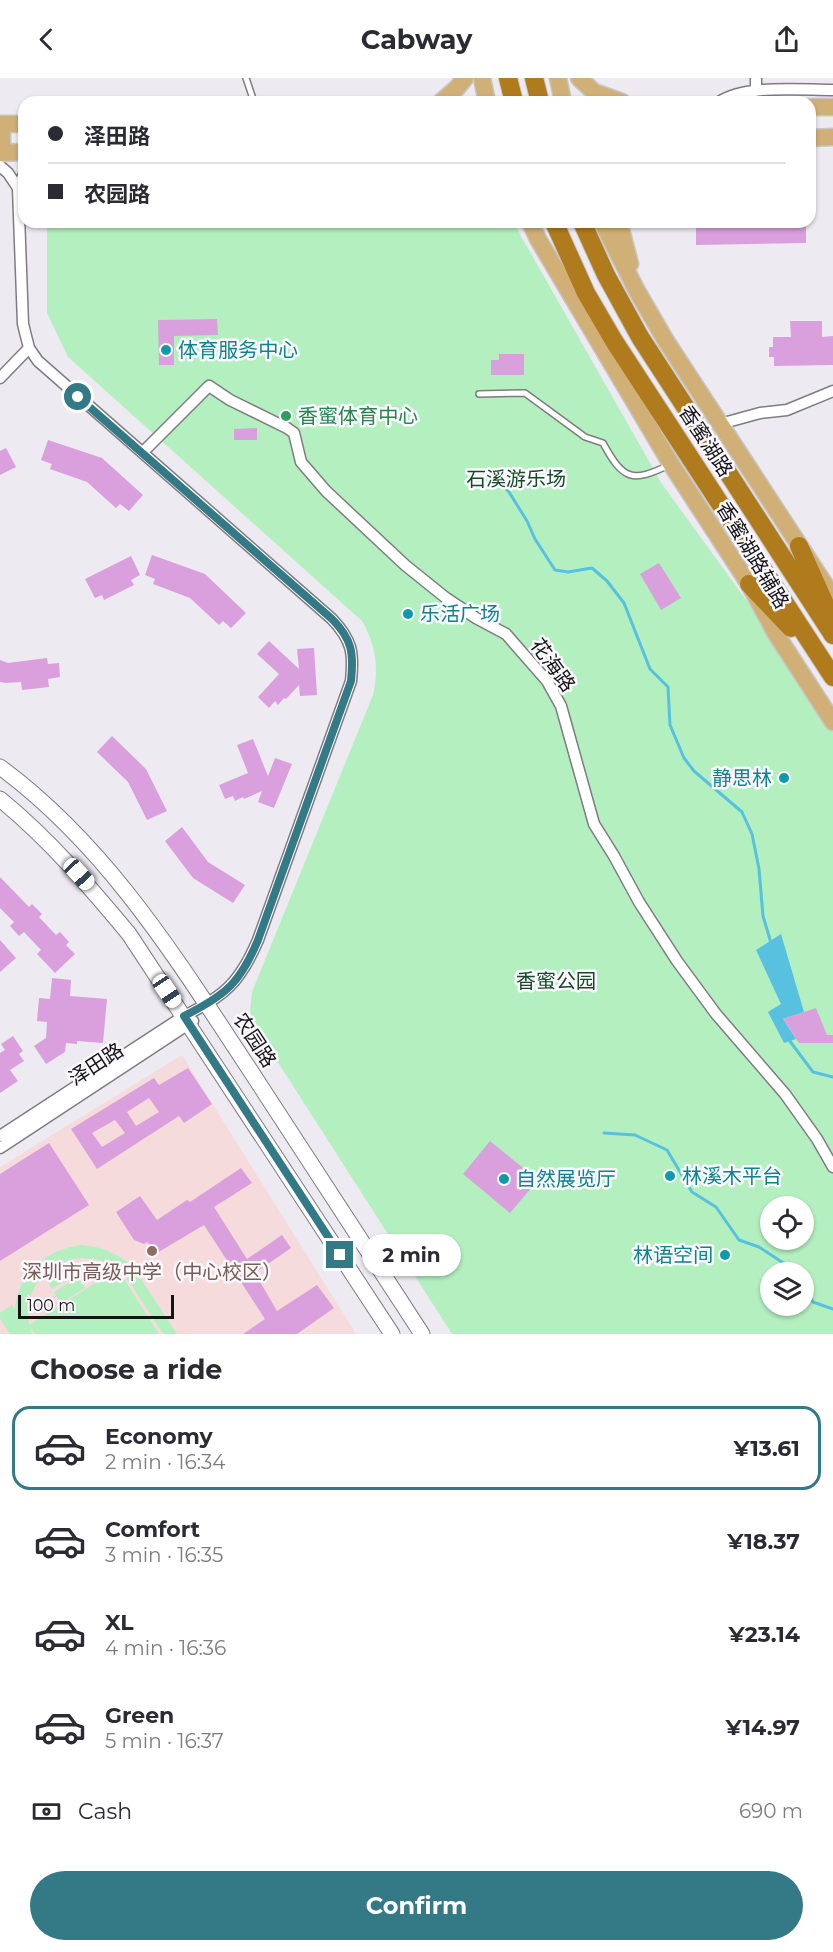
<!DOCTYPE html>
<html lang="en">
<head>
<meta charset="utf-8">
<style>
  body { margin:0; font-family:Montserrat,"Noto Sans SC",sans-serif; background:#f7f7f7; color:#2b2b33; height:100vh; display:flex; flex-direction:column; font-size:22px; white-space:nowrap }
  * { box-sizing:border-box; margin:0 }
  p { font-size:20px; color:#7c7c81 }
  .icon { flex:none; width:33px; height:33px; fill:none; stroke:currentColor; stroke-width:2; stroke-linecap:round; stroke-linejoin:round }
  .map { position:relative; height:1256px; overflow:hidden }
  .sheet { display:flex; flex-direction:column; background:#fff; flex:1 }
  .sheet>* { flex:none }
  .banner { position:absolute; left:18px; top:18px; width:798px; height:132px; border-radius:18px; box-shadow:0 2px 4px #0004; display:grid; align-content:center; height:132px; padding:0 30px; background:#fff }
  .buttons { position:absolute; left:760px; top:1118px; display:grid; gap:12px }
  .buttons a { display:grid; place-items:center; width:54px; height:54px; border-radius:50%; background:#fff; box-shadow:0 2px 4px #0004; font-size:30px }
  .scale { position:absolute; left:18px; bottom:15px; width:156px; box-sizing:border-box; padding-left:6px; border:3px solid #141315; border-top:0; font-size:16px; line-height:21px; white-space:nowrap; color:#141315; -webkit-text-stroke:4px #fbf8fe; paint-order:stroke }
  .end { position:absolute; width:27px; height:27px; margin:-14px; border:8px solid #337986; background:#fff; box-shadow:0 0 0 3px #fff }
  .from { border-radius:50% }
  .bubble { position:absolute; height:42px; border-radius:21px; background:#fff; box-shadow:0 2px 4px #0004; font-size:20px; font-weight:700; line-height:42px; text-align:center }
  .car { position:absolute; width:18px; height:36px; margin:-18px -9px; border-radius:8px; box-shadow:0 0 4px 2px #0007; background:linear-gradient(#fff 24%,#345 0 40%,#fff 0 76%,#345 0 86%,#fff 0) }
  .banner b { display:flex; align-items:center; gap:21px; height:57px; font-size:22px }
  .banner b+b { border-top:2px solid #e1e1e2 }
  .banner i { width:15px; height:15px; background:#2b2b33 }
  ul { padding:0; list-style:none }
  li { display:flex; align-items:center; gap:18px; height:84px; margin:0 12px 9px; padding:0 18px; border:3px solid transparent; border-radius:18px }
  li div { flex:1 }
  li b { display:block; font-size:22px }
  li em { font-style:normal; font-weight:700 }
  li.active { border-color:#337986 }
  li>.icon { width:54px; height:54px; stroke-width:1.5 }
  h2 { padding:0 30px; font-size:27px; line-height:72px }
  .pay { display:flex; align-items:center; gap:15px; height:66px; padding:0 30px; font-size:22px }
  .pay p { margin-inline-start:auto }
  .primary-button { display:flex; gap:12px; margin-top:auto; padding:12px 30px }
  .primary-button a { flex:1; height:69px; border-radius:36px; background:#337986; color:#fff; font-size:24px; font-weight:700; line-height:69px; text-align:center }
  header { display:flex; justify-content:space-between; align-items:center; height:78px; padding:0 30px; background:#fff; font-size:27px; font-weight:700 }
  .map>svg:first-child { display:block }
  .education { fill:#f6dbdc }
  .green { fill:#b4efc0; fill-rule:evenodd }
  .water { fill:#57c1df }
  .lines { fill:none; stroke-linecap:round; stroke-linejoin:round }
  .stream { stroke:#57c1df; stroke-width:3 }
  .building { fill:#d9a0dd; fill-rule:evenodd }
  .lane-casing { stroke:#7f7c81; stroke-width:8 }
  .street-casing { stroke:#7f7c81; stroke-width:13 }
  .secondary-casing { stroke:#7f7c81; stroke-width:17 }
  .primary-casing { stroke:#c7c6c7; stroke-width:19 }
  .highway-casing { stroke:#c7c6c7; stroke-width:20 }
  .lane { stroke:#fff; stroke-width:5 }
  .street { stroke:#fff; stroke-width:10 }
  .secondary { stroke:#fff; stroke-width:15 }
  .primary { stroke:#d0b077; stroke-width:16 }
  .highway { stroke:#b07b1c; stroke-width:18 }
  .route { stroke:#337986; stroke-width:8 }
  .culture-dot { fill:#0f9aa8; stroke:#fbf8fe; stroke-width:2 }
  .leisure-dot { fill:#2e9e5b; stroke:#fbf8fe; stroke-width:2 }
  .education-dot { fill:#8d6e63; stroke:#fbf8fe; stroke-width:2 }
  .labels { text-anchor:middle; stroke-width:5; stroke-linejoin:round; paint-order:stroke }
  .culture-label { font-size:20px; fill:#0d838f; stroke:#fbf8fe; text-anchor:start }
  .leisure-label { font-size:20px; fill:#27864d; stroke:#fbf8fe; text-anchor:start }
  .street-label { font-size:20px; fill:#141315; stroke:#fbf8fe }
  .park-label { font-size:20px; fill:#164a26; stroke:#fbf8fe }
  .education-label { font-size:20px; fill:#785e54; stroke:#fbf8fe }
</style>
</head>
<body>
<header><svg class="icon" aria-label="back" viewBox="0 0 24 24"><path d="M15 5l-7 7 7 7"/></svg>Cabway<svg class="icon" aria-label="share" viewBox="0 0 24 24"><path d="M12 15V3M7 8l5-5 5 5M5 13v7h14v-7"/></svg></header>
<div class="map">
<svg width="833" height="1256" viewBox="0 0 833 1256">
  <rect width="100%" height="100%" fill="#eeeaf1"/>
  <path class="education" d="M182,977L356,1256H0V1089Z"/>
  <path class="green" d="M47,144H513L662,406L752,530L833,653V1256H452L254,947L250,933L252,914L373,617C379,590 376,567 362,543L68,279L47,235ZM771,1128H804V1161H771ZM771,1194H804V1227H771Z
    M80,1167C102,1168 117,1175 133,1189L177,1256H163L130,1205L119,1193L159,1256H35L30,1250L32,1256H10L0,1241V1235L12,1227L15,1231C18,1195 46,1172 80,1167ZM81,1180L100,1182L117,1191L29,1247C23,1212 46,1184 81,1180Z
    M68,1185L75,1196L52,1211L45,1200Z
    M78,1199L85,1210L61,1225L54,1214Z"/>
  <path class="water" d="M781,856L804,934L783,941L796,961L784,965L768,934L781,926L756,872Z"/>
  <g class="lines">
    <path class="stream" d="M491,397L509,414L527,443L535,461L555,492L568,494L592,490L607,503L624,525L650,591L668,609L670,647L684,680L694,693L742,734L752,756L759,791L763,838L771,865
      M789,962L813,994L833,999
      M604,1055L635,1057L667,1072L692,1114L716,1129L739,1162L759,1169L785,1186L791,1194
      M804,1212L813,1224L833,1231"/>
  </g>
  <path class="building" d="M696,144H806V165L696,167Z
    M217,241L218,257L174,258V287H159L158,242Z
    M790,243H822V259L833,258V287L774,288V279H769V269H773V259H791Z
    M499,276H524V297H491V282H499Z
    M257,350V362H234V351Z
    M48,362L102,380L143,417L129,433L120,426L116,430L87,404L50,391L52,386L41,382Z
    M6,370L16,389L0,397V373Z
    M152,477L205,496L246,535L231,550L223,543L219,547L190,520L153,506L155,501L145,497Z
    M131,478L140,497L131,502L134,507L104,522L102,517L95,520L85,501Z
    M659,485L681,520L661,532L640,496Z
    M269,563L299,591L297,571L314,570L317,617L300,618L299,607L286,621L284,620L278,627L275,623L269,630L258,619L279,596L257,576Z
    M47,580L48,586L59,585L60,599L48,601L49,609L22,612L21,604L6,605L0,604V582L8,585Z
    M112,658L146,691L167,733L147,742L128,704L97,674Z
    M253,661L268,698L275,680L292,686L274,730L258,724L262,713L244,721L243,719L235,723L233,718L225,721L219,707L248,695L237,667Z
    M182,749L208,784L245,807L233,825L193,800L165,763Z
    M0,799L29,829L32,826L42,836L39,839L56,857L60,854L69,864L66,867L75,876L55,895L37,876L41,872L24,854L19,858L10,848L14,844L0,830Z
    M0,862L16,880L0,894Z
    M52,900L71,902L70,918L107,921L103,965L77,963V966L66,965L65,974L46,986L34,968L46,960L47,944L37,943L39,920L50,921Z
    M816,930L827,957H833V965H799L783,941Z
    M13,958L23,973L19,976L24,983L10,992L18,1003L0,1015V975L5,972L1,966Z
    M188,990L212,1026L184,1045L179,1038L97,1091L71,1051L154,1000L159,1007ZM149,1020L159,1034L136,1048L127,1034ZM115,1042L125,1055L102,1069L92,1055Z
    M490,1063L538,1102L510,1135L463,1096Z
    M49,1065L89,1127L0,1183V1096Z
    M241,1090L252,1105L214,1129L247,1181L282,1157L291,1170L255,1195L277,1233L317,1207L334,1230L297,1256H243L265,1241L204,1147L157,1175L147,1164L144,1166L134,1162L116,1134L140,1118L157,1142L187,1122L190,1124Z"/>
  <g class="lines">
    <g class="lane-casing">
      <path id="lane" d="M246,0L254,24
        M479,316L525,315L585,359L603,365C623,402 632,405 669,387"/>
    </g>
    <g class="street-casing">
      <path id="street" d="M756,13V0
        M719,24C746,6 800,12 833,12
        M0,88L8,95L18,110
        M0,300L29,270
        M720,346L760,335L787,332L833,313
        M143,374L209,308L230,322L287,350L294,355L301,384L326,413L405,487L446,520L476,540L506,556L547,603L561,628L594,746L614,778L639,824L677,883L716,936L785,1016L817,1061L833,1089
        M0,1058L184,938C225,918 240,904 258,862L351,603C354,575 352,562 332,541L38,283L29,270L23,246L18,110L24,96
        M0,1070L193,943"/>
    </g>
    <g class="secondary-casing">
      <path id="secondary" d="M0,689C107,768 176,880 248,989C306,1078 364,1167 422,1256
        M0,721C49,761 89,808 129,856L392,1256"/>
    </g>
    <g class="primary-casing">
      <path id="primary" d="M482,0L487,24
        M558,0L563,24
        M579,0L594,14L622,24
        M441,24L457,10L465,0
        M810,29H833
        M0,46H24
        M810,60L833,59
        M0,75L24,74
        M2,75V46
        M530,144L538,161L671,386L749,506L776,556L833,644
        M602,144L637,213L666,263L833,519
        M619,144L630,186"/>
    </g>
    <g class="highway-casing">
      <path id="highway" d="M508,0L514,24
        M534,0L540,24
        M554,144L586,215L614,263L833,599
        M582,144L606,197L640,259L833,557
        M799,468L830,537
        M749,506L791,550"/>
    </g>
    <use href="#lane" class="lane"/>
    <use href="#street" class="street"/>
    <use href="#secondary" class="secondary"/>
    <use href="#primary" class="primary"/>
    <use href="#highway" class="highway"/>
  </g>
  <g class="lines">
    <path class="route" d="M78,319L332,541C352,561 354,575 351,603L258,862C240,905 226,917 184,938L340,1177"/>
  </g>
  <g class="culture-dot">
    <circle cx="166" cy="272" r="6"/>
    <circle cx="408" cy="536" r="6"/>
    <circle cx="784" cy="700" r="6"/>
    <circle cx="670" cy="1098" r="6"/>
    <circle cx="504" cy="1101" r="6"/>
    <circle cx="725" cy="1177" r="6"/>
  </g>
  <circle class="leisure-dot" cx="286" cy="338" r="6"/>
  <circle class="education-dot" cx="152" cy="1173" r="6"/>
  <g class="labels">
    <g class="culture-label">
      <text x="178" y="279">体育服务中心</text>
      <text x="420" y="543">乐活广场</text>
      <text x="772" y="707" text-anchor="end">静思林</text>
      <text x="682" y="1105">林溪木平台</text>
      <text x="516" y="1108">自然展览厅</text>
      <text x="713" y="1184" text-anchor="end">林语空间</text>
    </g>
    <g class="leisure-label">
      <text x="298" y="345">香蜜体育中心</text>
    </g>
    <g class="street-label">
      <text transform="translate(706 363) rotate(57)" y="7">香蜜湖路</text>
      <text transform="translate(753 477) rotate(59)" y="7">香蜜湖路辅路</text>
      <text transform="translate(553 587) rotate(54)" y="7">花海路</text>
      <text transform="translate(255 962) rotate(57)" y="7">农园路</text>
      <text transform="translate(96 986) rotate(-33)" y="7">泽田路</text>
    </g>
    <g class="park-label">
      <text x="516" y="408">石溪游乐场</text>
      <text x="556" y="910">香蜜公园</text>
    </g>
    <g class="education-label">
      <text x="152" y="1201">深圳市高级中学（中心校区）</text>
    </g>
  </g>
</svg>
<div class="buttons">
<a><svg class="icon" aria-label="locate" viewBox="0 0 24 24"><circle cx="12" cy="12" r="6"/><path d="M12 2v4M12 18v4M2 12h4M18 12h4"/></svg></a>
<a><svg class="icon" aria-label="layers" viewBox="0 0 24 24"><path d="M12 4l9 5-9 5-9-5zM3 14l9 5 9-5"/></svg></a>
</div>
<div class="scale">100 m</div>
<i class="end from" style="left:78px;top:319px"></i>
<i class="end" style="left:340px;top:1177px"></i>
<div class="bubble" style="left:362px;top:1156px;width:99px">2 min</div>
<i class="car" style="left:79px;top:796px;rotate:137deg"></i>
<i class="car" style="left:167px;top:913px;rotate:146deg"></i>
<div class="banner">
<b><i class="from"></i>泽田路</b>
<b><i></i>农园路</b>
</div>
</div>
<section class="sheet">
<h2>Choose a ride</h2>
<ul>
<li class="active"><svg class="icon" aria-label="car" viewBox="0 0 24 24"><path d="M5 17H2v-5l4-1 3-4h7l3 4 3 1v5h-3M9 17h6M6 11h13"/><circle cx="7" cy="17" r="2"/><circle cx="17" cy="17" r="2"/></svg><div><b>Economy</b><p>2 min · 16:34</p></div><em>¥13.61</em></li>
<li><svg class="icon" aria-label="car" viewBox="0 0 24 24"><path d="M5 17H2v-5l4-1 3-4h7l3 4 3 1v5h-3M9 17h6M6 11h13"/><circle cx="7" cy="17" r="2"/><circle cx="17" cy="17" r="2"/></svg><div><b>Comfort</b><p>3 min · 16:35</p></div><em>¥18.37</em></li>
<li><svg class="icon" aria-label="car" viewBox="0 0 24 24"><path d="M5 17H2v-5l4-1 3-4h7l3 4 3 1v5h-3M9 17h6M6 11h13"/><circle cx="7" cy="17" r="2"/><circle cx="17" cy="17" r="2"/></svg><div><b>XL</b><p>4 min · 16:36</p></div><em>¥23.14</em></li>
<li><svg class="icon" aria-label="car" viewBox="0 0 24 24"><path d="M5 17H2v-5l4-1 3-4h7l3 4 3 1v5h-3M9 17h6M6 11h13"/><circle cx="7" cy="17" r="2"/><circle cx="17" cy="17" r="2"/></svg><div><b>Green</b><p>5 min · 16:37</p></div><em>¥14.97</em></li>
</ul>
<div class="pay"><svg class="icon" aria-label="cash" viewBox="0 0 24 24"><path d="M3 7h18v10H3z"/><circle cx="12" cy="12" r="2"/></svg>Cash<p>690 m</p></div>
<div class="primary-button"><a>Confirm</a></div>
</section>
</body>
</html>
